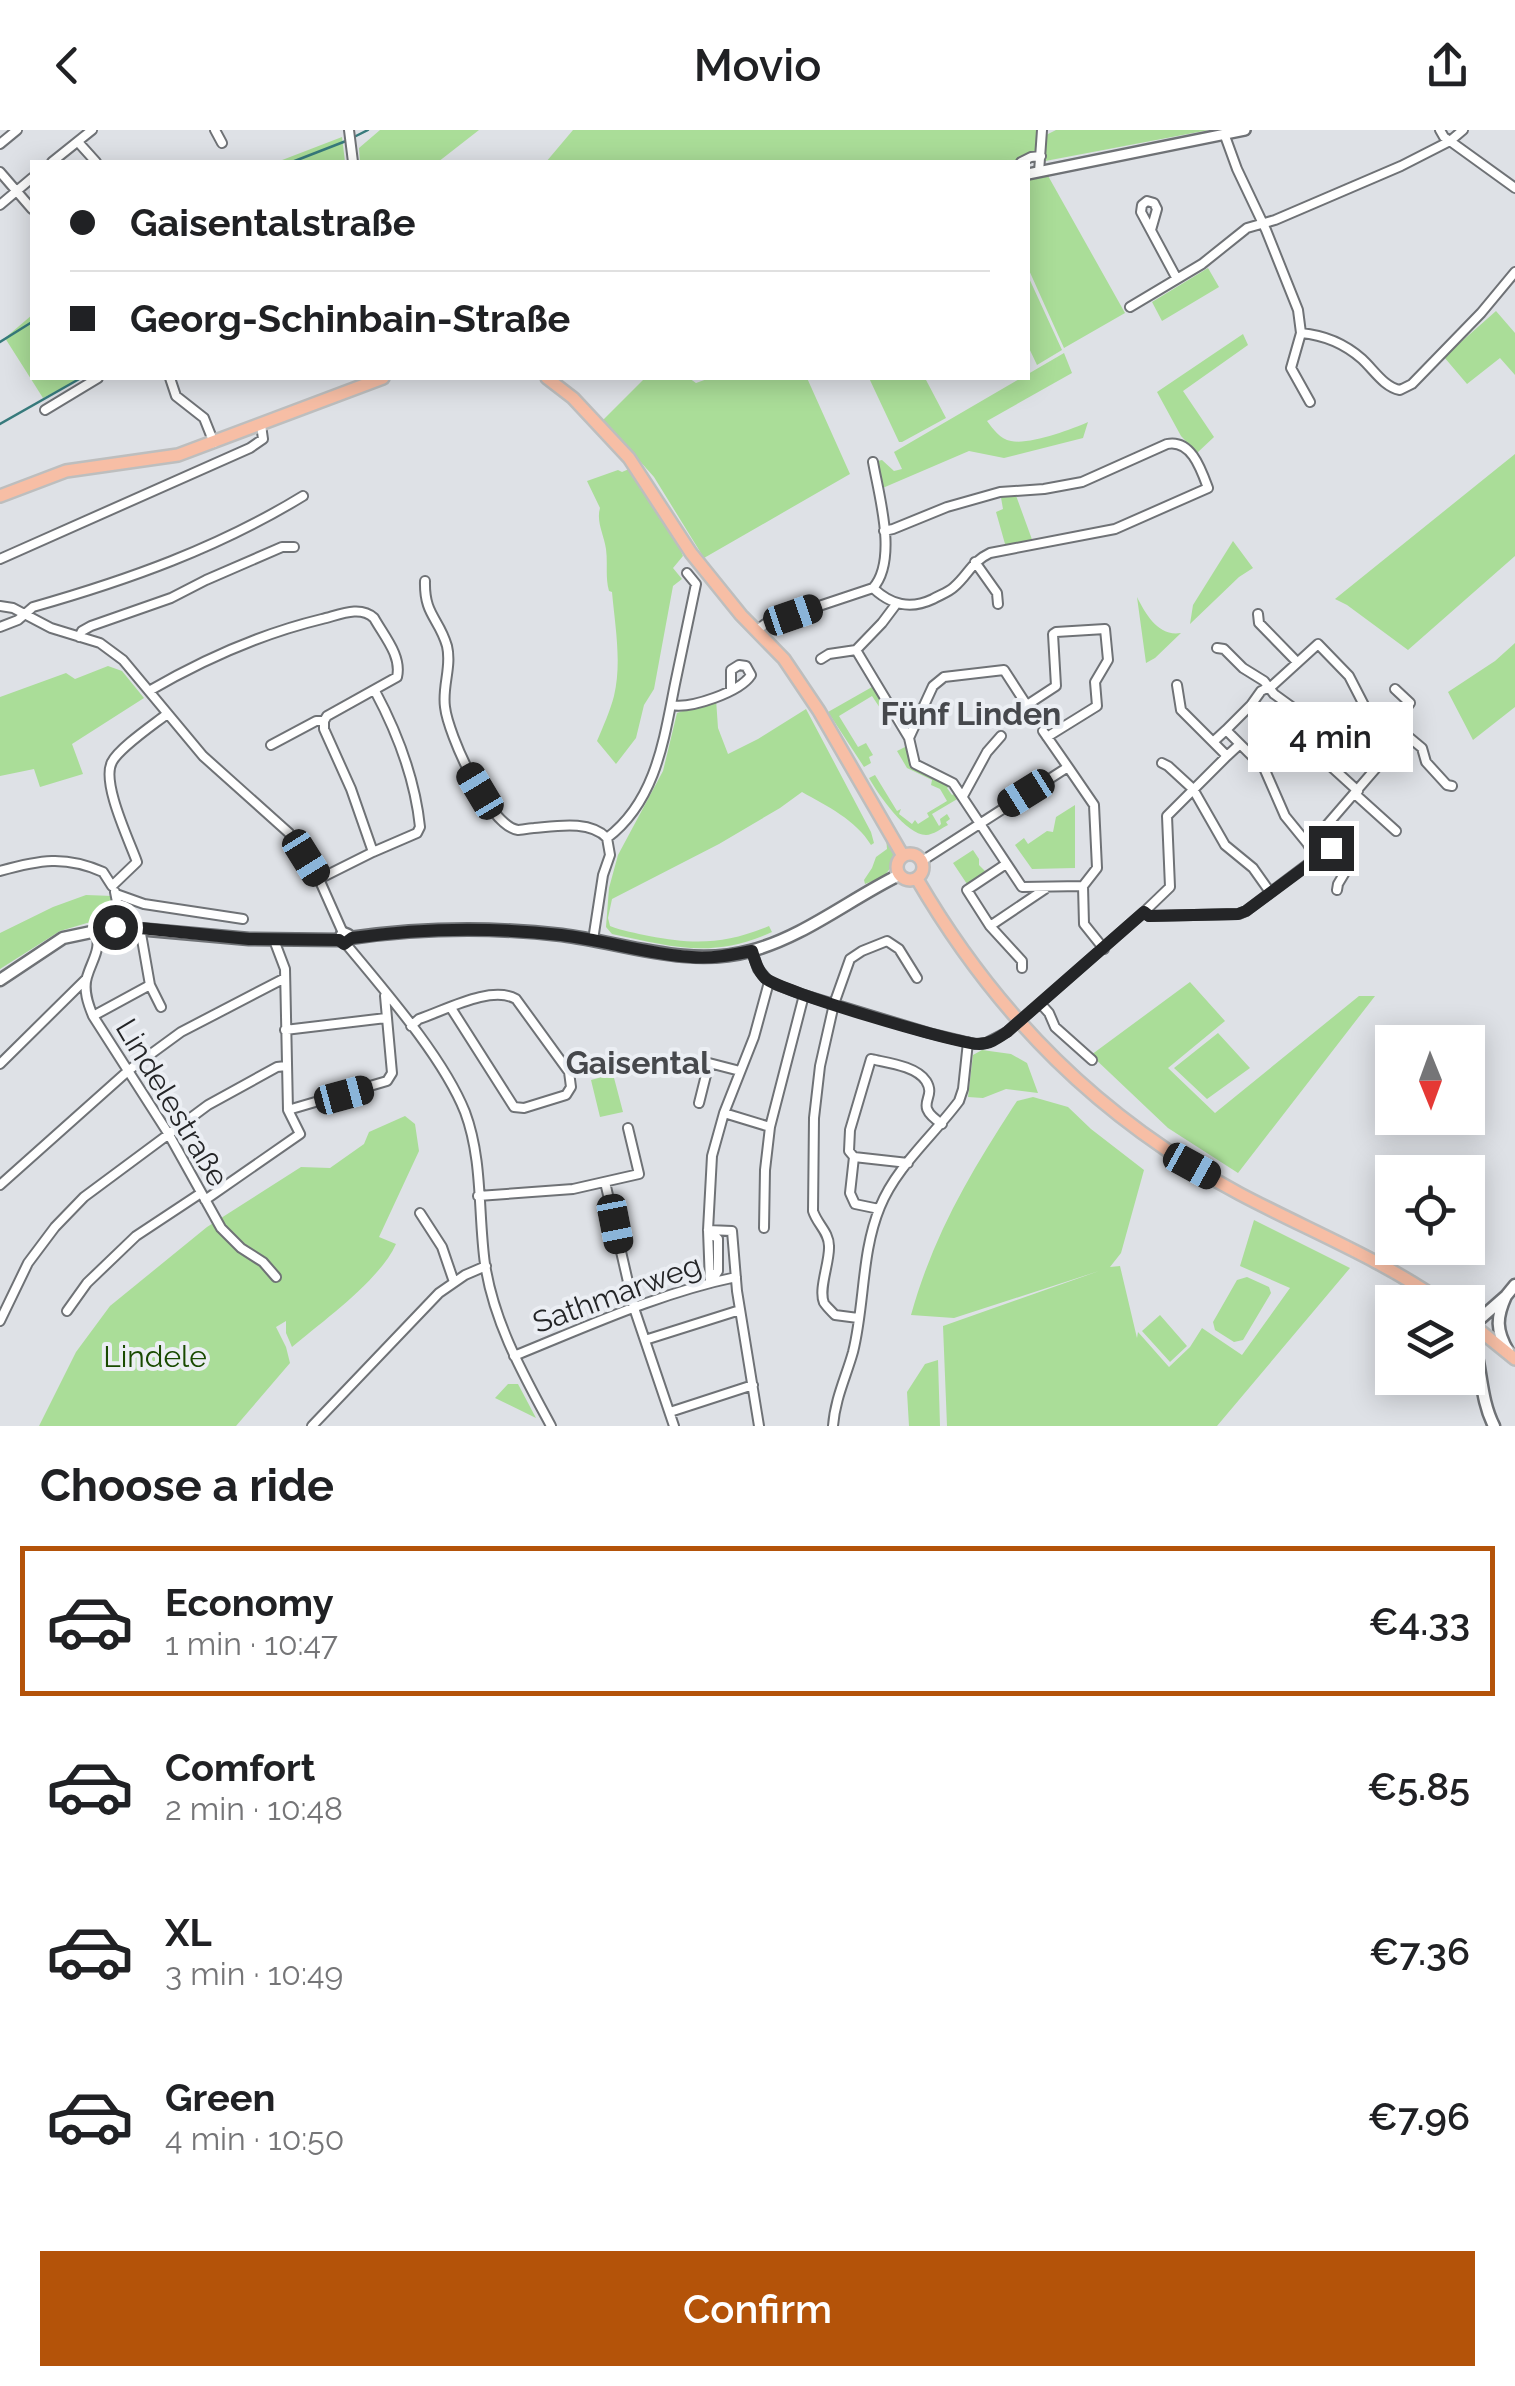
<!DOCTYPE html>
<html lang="en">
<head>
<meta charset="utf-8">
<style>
  body { margin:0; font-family:Raleway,sans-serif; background:#f2f2f2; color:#202124; height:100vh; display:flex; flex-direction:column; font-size:38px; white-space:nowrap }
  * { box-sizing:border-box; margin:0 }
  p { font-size:32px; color:#757577 }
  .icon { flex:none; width:55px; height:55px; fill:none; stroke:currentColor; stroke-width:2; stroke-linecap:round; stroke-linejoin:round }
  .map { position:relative; height:1296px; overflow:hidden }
  .details { display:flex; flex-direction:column; background:#fff; flex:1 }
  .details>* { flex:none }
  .guide { position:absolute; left:30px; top:30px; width:1000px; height:220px; border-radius:0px; box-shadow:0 5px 25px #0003; display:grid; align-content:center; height:220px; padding:0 40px; background:#fff }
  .needle { width:65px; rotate:179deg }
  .fabs { position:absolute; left:1375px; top:895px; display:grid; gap:20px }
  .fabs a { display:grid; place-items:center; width:110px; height:110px; border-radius:0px; background:#fff; box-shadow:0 5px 25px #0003; font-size:50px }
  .end { position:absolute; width:45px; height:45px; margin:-22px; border:12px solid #242527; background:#fff; box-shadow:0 0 0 5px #fff }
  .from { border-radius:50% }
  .bubble { position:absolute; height:70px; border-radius:0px; background:#fff; box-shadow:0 5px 25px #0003; font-size:32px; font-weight:600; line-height:70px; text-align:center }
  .car { position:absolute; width:30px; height:60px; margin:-30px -15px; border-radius:12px; box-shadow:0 0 8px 2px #0007; background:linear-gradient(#222 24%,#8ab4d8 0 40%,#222 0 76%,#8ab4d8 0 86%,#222 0) }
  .guide b { display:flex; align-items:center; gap:35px; height:95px; font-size:38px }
  .guide b+b { border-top:2px solid #e0e0e0 }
  .guide i { width:25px; height:25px; background:#202124 }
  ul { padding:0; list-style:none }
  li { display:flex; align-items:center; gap:30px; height:150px; margin:0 20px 15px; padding:0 20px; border:5px solid transparent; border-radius:0px }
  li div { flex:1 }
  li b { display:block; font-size:38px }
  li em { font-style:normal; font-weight:600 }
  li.active { border-color:#b45309 }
  li>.icon { width:90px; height:90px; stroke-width:1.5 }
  h2 { padding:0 40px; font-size:45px; line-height:120px }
  .cta { display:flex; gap:20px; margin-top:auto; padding:20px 40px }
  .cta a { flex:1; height:115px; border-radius:0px; background:#b45309; color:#fff; font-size:40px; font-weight:600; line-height:115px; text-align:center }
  header { display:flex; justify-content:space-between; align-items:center; height:130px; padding:0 40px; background:#fff; font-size:45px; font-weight:600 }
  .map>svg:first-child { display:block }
  .green { fill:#aadd98 }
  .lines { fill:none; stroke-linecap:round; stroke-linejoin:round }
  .stream { stroke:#377a7c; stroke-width:2.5 }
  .minor-casing { stroke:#6f7276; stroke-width:12 }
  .tertiary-casing { stroke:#6f7276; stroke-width:14 }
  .secondary-casing { stroke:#6f7276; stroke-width:15 }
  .primary-casing { stroke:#bdbebe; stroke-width:16 }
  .minor { stroke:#fff; stroke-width:8 }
  .tertiary { stroke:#fff; stroke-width:9 }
  .secondary { stroke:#fff; stroke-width:10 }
  .primary { stroke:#f7bea5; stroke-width:11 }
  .minor-bridge-casing { stroke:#6f7276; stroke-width:12; stroke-linecap:butt }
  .minor-bridge { stroke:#fff; stroke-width:8 }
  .route { stroke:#242527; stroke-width:12 }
  .labels { text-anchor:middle; stroke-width:8; stroke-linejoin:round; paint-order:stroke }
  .street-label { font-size:30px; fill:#242527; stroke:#ebeef3 }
  .park-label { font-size:30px; fill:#194a00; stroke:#ebeef3 }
  .neighbourhood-label { font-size:32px; font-weight:bold; fill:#46484c; stroke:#ebeef3 }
</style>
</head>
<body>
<header><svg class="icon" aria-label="back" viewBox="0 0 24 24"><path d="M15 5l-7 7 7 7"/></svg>Movio<svg class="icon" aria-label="share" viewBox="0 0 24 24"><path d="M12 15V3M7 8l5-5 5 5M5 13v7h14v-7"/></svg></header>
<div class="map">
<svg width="1515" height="1296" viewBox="0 0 1515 1296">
  <rect width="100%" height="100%" fill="#dee1e6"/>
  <path class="green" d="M380,0H479L438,32H360L359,18Z
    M573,0H1041L1042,7L1056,0H1209L1040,32L1041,23L1021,32H546Z
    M342,7L345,32H277Z
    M1047,44L1125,183L1064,218L1028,138V48Z
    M1208,138L1219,157L1162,191L1152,172Z
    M1028,146L1062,220L1037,235L1028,216Z
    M1496,181L1515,203V245L1500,228L1467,254L1444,227Z
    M32,185V248H81L43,268L5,208Z
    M1243,204L1248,215L1183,261L1214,307L1197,323L1181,306L1157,262Z
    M1064,223L1072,243L987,291C993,299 1000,309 1011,311C1029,315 1070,300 1088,292L1083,308L1004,328L969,321L878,360L873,332L882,330L894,341L902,339L894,322L1021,248H1028V244Z
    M645,248H689L696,253L710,248H807L850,344L704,428L654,347L603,290Z
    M869,248H925L946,288L902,312H899Z
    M1515,324V426L1408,520L1347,475L1335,469Z
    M629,339L672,399L683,426L673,438L682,449L673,456L654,559L644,575L636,608L616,634L597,611C603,597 610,581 614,566C622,532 615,496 612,462L609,461C605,447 608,433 606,419C604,405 596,392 600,378L587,351L618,340L622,342Z
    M1014,360L1034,415L1007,421L996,382L1003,379L1000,362Z
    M1233,411L1253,438L1239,447L1190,494L1193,475Z
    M1137,467C1146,485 1159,507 1181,503L1155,528L1146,533Z
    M1515,513V577L1473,610L1448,562L1495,531Z
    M108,536L122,541L144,568L72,614L83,644L40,657L34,639L0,646V567L66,543L75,549Z
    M872,557L878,560L886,574L884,584L872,566L839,586L858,617L866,613L873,625L869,627L871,633L864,637L828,582Z
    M716,569L718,598L728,624L758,609L806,579L871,702L874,713L871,715C856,690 827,676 802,662L780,678L719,714L612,769L608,788L610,796C622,801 636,803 649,806C695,815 726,814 769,796L772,802C712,829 673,817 612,804L606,797L609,758L618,725L663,641L677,583Z
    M907,616L911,635L950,655L947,658L952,665L956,663L959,668L932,684L939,696L941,694L940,689L947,684L950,689L946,692L948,695C942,698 933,705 926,705C906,705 878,664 869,648L875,645L897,681L901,679L899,684L912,694L915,690L918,694L929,687L927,683L947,671L940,659L931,655L932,650L907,638L897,621Z
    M1075,675V738L1032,739L1015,715L1024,708L1028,714L1047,701L1053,702L1056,687Z
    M886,706L894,724V734L883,747L865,754L864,750L872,738L876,727L887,719Z
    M973,720L979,729V735L986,742L967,754L953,733Z
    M86,765L113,766L119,788L87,793L60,801L0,839V803L53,777Z
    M1190,852L1225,891L1168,938L1215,983L1359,866H1375L1238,1043L1168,998L1091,925Z
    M1218,903L1250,938L1207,969L1174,938Z
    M982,920L1011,924L1027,933L1038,963L1006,959L983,968L968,967L973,925Z
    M613,944L623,982L600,987L591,950Z
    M1033,967L1068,977L1091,999L1144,1040L1121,1123L1110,1137L1120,1136L1137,1208L1138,1202L1169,1237L1190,1217L1202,1198L1242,1225L1290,1158L1240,1136L1254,1090L1350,1138L1217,1296H947L943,1196L1099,1141L954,1188L911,1185C933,1106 969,1045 1013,977L1017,971Z
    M405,986L415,994L419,1021L379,1107L396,1114C380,1150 323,1191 292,1217L286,1203V1191L276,1197L286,1217L290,1233L236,1296H39L76,1222L110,1176L207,1097L301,1037L330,1038L364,1014L369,1002Z
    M1247,1147L1269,1157L1271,1163L1243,1210L1234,1212L1215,1200L1213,1192L1237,1150Z
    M1160,1185L1187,1216L1170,1232L1142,1201Z
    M938,1230L940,1296H909L907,1262L925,1234Z
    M508,1254H518L536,1288L495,1268Z"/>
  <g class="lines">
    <path class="stream" d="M354,7L368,0
      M292,32L346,11
      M0,212L32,192
      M0,294L81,248"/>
    <g class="minor-casing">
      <path id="minor" d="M215,0L222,13
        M349,0L353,32
        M1440,0L1444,7L1450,11L1463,0
        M1225,6L1237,39L1266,100L1298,180L1301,203L1291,238L1310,272
        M78,12L96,32
        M0,14L17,0
        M52,32L92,0
        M1021,32L1031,27L1041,26
        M0,42L32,79
        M1039,42L1042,0
        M0,75L32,48
        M1151,100L1157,79L1154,73L1147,71L1142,75L1141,82L1177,149
        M1130,177L1202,134L1247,98L1275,90L1401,36L1450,11L1515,58
        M1301,203C1323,205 1345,214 1362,229C1374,240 1384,257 1400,260L1412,254L1481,183L1515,142
        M170,248L176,266L204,288L214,313
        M45,280L98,248
        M0,429L250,318L263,309L261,295
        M975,432L997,463L998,474
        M425,451C424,485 439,488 447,516C452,537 442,556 445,577C448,604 489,696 518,700C519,700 533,698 534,698C557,696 590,690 607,708L610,725L603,745L593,810
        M873,458C891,475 910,480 933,469C940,465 949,462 954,457C969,444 971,432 990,423L1115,399L1208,358C1201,339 1191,309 1167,314L1082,352L1044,359L1000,362L947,377L893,399L884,401
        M897,473L882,493L856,520L909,608
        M0,476L13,478L51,498L100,513L123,530L203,626L289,703L319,749L343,803
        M1258,484L1259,493L1297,532
        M0,497L18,490L33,477C128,450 218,418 303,366
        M756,501L765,494L873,458C898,430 879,366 873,332
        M79,507L82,501L91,496L171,468L206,450L282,417H294
        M1217,518L1224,519L1243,538L1264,551L1274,564L1303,585L1324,630L1358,661
        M821,529L829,524L856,520
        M1177,555L1181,580L1213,612
        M149,561C204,529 260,504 322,489C339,485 360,475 374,488C384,506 402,526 397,547L327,586L324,591V599L351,659L373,722L319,749
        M671,575C691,579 740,562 751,545L746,536L739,535L731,540V559
        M1027,575L1056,556L1053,504L1056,502L1105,499L1108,530L1095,552L1097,576L1047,607
        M1037,591L1004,540L944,547L933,556L909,608L915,634L953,653L1022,757L1083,756
        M1391,599L1410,573L1395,559
        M1226,600L1251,575L1261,561L1273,555L1318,514L1349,546L1366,579L1402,608H1410L1422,618L1426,632L1447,655L1452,656
        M1043,601L1068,637
        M1240,614L1227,626L1213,612L1226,600L1264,638L1285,686L1307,713
        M271,615L316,591H324
        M1162,633L1168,636L1193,659L1225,715L1253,738L1270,762
        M1355,664L1396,701
        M963,666L987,622L1001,606
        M1320,703L1402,608
        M607,708C656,671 664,609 675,554C682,521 689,487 696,454L687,443
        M1331,718L1316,728L1307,713L1320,703L1347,739L1338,754L1337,760
        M373,722L417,703L420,697C415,649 398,604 375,561
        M922,731L1068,637L1094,675L1097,738L1083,756L1084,794L1104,819
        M1006,734L967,760L990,796L1022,831V838
        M0,741C39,730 65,725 103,742L112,756L137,732C129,710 101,652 112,632C119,618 153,595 167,584
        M115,762L122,797
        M116,764L144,774L243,789
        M1144,782L1170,757L1167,686L1227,626
        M990,796L1045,759
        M96,799C101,822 93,827 87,847C83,860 88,874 93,886L168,1003L221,1098L241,1118L263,1132L276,1147
        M346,814C384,860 443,927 465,982C483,1030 478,1084 485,1134C494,1193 523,1244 551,1296
        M752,821L758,839L769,852L804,865L929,903L975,914L986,913L1007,902
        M150,855L161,877
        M1040,873L1049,883L1055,897L1092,930
        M1032,880L1144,782L1149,786L1239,784L1246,781L1316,728
        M93,886L150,855L140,798
        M411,896L419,889C446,880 491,855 516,869L569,942L571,957L566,965L524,978L514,977L451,878
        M285,900L386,888
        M0,934L85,850
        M699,973L709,933L740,941
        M288,980L387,951L392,943L385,866
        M724,983L770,997
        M854,1027L908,1033
        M605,1052L634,1178L674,1296
        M0,1055L129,940L181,902L285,848
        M478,1066L573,1059L639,1044L628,998
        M205,1070L300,1004L288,980L285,839L274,810
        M879,1079L855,1074L850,1063L854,1027L849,1021L850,1000L871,929C888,933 916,936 926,951C938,970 911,973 942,994
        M420,1083L442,1117L454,1152
        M764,1098L765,1040L770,997L804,865
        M708,1100L732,1101L737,1161L759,1296
        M708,1100L718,1109V1141L710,1153
        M710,1153L708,1100L712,1026L724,983L754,907L769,852
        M67,1181L87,1153L136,1106L201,1063
        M858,1188L835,1185C834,1184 824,1174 824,1173C818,1159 830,1132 829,1116C829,1102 817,1094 813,1081L814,988L820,936L834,874L850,829L862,821L887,811L899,819L917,848
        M0,1191L28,1133L55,1097L84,1067L208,975L277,937L286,936
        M645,1210L740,1180
        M514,1226C586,1197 659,1163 736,1147
        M670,1282L753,1255
        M312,1296L439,1163L465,1145L486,1136
        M833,1296C835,1269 846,1247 853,1222C865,1174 861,1123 880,1077C896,1037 933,1006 959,971L963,959L968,912"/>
    </g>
    <g class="tertiary-casing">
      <path id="tertiary" d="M1028,44L1245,0"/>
    </g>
    <g class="secondary-casing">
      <path id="secondary" d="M0,850L63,808L115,797L249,809L339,810L343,803L348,805L350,808C420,798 492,797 562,805C624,813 688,838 750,821C802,808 850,769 899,745
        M1506,1166C1496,1188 1496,1200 1508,1221
        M1473,1195L1506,1166L1515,1155
        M1468,1199C1483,1229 1478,1265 1494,1296"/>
    </g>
    <g class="primary-casing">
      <path id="primary" d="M547,248L573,268L629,328L691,423L741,485L784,529L819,581L903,726
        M0,366L66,341L178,325L383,248
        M897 737a13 13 0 1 1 26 0a13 13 0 1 1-26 0Z
        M917,749C997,886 1100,989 1240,1064C1308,1100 1379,1128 1442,1172
        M1468,1191L1515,1229"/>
    </g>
    <use href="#minor" class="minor"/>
    <use href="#tertiary" class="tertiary"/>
    <use href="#secondary" class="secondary"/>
    <use href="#primary" class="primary"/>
    <g class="minor-bridge-casing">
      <path id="minor-bridge" d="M1007,902L1032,880"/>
    </g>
    <use href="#minor-bridge" class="minor-bridge"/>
  </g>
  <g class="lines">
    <path class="route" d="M115,797L140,798L249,809L339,810L344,814L352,808C421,798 491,797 561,805C604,810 647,824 691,827C711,829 732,825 752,821C755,831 758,841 765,848C779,861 956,914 979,914C990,914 998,908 1007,902L1144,782L1149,786L1238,784L1246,781L1331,718"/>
  </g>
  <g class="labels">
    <g class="street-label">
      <text transform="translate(172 973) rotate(59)" y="10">Lindelestraße</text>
      <text transform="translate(617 1164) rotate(-20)" y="10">Sathmarweg</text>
    </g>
    <g class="park-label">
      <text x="155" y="1237">Lindele</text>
    </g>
    <g class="neighbourhood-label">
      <text x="971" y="595">Fünf Linden</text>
      <text x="638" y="944">Gaisental</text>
    </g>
  </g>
</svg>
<div class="fabs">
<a><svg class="needle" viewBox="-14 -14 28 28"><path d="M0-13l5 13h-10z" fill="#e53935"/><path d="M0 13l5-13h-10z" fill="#757577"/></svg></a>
<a><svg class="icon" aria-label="locate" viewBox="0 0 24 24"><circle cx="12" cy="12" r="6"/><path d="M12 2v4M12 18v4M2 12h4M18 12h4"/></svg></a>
<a><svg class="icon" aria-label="layers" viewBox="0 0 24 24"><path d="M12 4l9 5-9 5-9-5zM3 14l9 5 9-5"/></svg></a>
</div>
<i class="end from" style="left:115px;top:797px"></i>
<i class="end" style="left:1331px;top:718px"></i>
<div class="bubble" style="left:1248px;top:572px;width:165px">4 min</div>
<i class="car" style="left:793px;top:485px;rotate:71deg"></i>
<i class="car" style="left:480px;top:661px;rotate:329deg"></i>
<i class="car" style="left:1026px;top:663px;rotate:238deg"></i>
<i class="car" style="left:306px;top:728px;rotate:148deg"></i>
<i class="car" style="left:344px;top:965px;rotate:75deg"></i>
<i class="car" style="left:1192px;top:1036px;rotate:119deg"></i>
<i class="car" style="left:615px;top:1094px;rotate:169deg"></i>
<div class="guide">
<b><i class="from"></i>Gaisentalstraße</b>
<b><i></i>Georg-Schinbain-Straße</b>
</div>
</div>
<section class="details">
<h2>Choose a ride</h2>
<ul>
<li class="active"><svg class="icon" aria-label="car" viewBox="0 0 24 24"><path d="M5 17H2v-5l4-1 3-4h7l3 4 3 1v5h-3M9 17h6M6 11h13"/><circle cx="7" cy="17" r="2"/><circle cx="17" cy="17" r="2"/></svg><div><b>Economy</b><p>1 min · 10:47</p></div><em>€4.33</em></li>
<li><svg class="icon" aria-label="car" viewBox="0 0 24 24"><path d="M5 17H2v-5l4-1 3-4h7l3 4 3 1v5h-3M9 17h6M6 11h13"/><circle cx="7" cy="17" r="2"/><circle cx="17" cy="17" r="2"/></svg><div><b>Comfort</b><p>2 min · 10:48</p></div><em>€5.85</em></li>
<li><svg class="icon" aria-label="car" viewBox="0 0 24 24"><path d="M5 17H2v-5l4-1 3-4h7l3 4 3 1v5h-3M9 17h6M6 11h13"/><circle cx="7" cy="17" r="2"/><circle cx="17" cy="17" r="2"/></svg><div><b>XL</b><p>3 min · 10:49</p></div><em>€7.36</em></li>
<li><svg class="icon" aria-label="car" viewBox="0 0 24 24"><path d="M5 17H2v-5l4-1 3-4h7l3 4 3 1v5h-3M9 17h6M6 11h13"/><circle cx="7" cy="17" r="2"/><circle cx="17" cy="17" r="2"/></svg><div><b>Green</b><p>4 min · 10:50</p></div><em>€7.96</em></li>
</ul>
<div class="cta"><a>Confirm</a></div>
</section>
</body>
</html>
